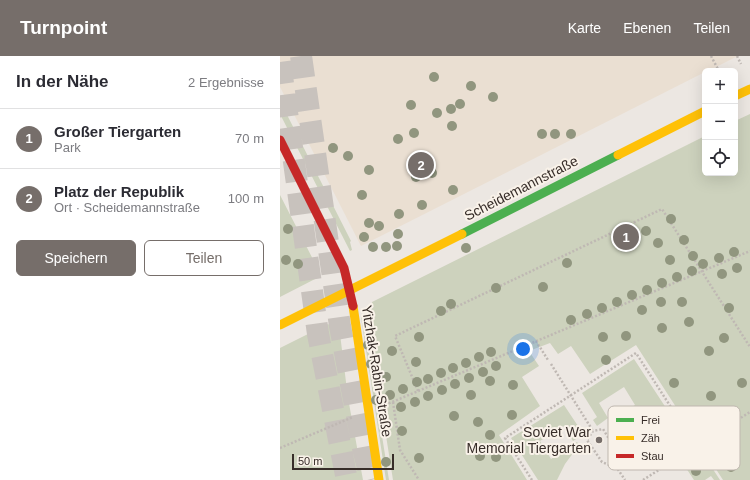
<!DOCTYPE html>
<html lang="de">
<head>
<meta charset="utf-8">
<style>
  body { margin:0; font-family:Arial,sans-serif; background:#f2f2f3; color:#2b2b33 }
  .controls { position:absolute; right:12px; top:12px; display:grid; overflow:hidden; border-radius:6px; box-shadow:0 4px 16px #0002 }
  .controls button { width:36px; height:36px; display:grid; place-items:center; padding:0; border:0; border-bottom:1px solid #e1e1e2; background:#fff; color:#2b2b33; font:20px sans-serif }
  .scale { position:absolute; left:12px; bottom:10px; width:102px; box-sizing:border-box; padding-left:4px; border:2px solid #372d29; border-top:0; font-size:11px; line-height:14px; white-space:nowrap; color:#372d29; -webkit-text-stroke:3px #f9f2e9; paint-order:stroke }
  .you { position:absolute; left:243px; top:293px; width:14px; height:14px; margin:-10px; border:3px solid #fff; border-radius:50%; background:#1a73e8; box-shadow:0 0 0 6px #1a73e833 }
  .badge { display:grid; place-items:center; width:26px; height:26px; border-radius:50%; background:#766e6a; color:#fff; font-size:13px; font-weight:700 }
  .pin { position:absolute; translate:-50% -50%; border:2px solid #fff; box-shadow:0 1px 4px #0006 }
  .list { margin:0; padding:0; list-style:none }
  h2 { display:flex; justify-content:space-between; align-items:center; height:52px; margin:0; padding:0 16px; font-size:17px }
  h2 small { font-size:13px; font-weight:400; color:#7c7c81 }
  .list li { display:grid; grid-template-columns:26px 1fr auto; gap:12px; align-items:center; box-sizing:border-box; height:60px; padding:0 16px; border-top:1px solid #e1e1e2 }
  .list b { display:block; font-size:15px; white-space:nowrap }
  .list p { margin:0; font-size:13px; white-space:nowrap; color:#7c7c81 }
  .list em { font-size:13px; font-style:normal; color:#7c7c81 }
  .actions { display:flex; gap:8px; padding:12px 16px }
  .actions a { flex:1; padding:9px 0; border:1px solid #766e6a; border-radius:6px; text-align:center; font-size:14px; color:#766e6a }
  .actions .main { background:#766e6a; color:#fff }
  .icon { flex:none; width:22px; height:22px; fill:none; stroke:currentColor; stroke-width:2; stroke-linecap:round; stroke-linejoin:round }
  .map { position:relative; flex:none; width:470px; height:424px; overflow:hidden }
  header { display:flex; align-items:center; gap:24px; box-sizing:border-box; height:56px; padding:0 20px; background:#766e6a; color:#fff }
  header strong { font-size:19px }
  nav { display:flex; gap:22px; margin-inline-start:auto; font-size:14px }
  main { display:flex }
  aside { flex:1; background:#fff }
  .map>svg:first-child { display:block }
  .green { fill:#cdd2bd }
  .plaza { fill:#eadfd2 }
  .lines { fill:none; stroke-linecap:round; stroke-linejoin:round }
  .highway-tunnel { stroke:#c8c2bd; stroke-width:22; stroke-dasharray:22 11; stroke-linecap:butt }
  .path { stroke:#bfb8b3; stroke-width:2.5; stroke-dasharray:2 2; stroke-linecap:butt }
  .fast { stroke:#4caf50; stroke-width:9 }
  .slow { stroke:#ffc107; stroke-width:9 }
  .jam { stroke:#c62828; stroke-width:9 }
  .tree { fill:#91967f }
  .poi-dot { fill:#766e6a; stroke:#f9f2e9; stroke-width:1.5 }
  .labels { text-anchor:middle; stroke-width:4; stroke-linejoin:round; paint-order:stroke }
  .street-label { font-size:14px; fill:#372d29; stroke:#f9f2e9 }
  .poi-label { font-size:14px; fill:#372d29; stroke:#f9f2e9; text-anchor:end }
  .key { fill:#f9f2e9; stroke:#bfb7af; stroke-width:1 }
  .key-label { font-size:11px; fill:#372d29 }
</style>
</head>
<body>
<header>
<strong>Turnpoint</strong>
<nav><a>Karte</a><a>Ebenen</a><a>Teilen</a></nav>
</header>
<main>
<aside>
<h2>In der Nähe<small>2 Ergebnisse</small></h2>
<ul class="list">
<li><span class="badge">1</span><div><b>Großer Tiergarten</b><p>Park</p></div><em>70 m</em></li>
<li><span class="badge">2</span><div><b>Platz der Republik</b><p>Ort · Scheidemannstraße</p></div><em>100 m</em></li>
</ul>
<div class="actions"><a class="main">Speichern</a><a>Teilen</a></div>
</aside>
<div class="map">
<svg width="470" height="424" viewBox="0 0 470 424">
  <rect width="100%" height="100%" fill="#ece7e2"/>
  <path class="green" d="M0,45L71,185L70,186L72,194L70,195L0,58Z
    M470,58V424H443L356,289L310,318L291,290L278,298L270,287L249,295L259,310L242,321L260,350L219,379L247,424H113L87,259L90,257L92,246L425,80V117H455V65Z
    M0,139L40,217L36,218L37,222L0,241Z
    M83,260L109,424H106L81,261Z
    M48,268L60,278L68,342L83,424H0V292Z
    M354,303L405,381L393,389L389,386L374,362L355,363L332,368L330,365L355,349L344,331L319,347L328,362L317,370L313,364L317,361L302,337Z
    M284,349L300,373L304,371L307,376L293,385L283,370L260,385L271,403L297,386L299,389L285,408L277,424H258L231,382Z
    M425,401L440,424H434L431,420L425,424H414L406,412Z"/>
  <path class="plaza" d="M0,0H458L428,15H425V16L81,190L0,31Z"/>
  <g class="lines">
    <path class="highway-tunnel" d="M21,0L60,270L83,392L91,424
      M0,6L38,278L67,424"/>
    <path class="path" d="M431,0L439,15
      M457,0L461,8
      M256,285L268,304
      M271,308L313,375
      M138,335L115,280L382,153L470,291
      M113,346L120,394L139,424
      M105,349L470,195
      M0,392L73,361
      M337,412L322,406L307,384L313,375L323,373L337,396V412L345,424
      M252,424L225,382L356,297L416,390
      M363,424L470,356"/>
    <path class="fast" d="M182,178L338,99"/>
    <path class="slow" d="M455,40L470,33
      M338,99L425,55
      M73,250L99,424
      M0,269L182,178"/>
    <path class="jam" d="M0,84L64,212L73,250"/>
  </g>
  <g class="tree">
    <circle cx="154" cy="21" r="5"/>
    <circle cx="191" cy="30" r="5"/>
    <circle cx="213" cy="41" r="5"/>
    <circle cx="180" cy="48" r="5"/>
    <circle cx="131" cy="49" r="5"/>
    <circle cx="171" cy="53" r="5"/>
    <circle cx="157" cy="57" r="5"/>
    <circle cx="172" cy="70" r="5"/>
    <circle cx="134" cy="77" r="5"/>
    <circle cx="262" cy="78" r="5"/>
    <circle cx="275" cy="78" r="5"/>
    <circle cx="291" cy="78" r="5"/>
    <circle cx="118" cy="83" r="5"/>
    <circle cx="53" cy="92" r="5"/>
    <circle cx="68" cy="100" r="5"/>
    <circle cx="89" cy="114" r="5"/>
    <circle cx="152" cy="117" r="5"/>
    <circle cx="136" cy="121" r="5"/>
    <circle cx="173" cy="134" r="5"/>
    <circle cx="82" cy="139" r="5"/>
    <circle cx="142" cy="149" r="5"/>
    <circle cx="119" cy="158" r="5"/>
    <circle cx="391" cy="163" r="5"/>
    <circle cx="89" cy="167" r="5"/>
    <circle cx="99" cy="170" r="5"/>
    <circle cx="8" cy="173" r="5"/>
    <circle cx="366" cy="175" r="5"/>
    <circle cx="118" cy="178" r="5"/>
    <circle cx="84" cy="181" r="5"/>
    <circle cx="404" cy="184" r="5"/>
    <circle cx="378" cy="187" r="5"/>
    <circle cx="117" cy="190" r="5"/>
    <circle cx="93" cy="191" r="5"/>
    <circle cx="106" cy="191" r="5"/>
    <circle cx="186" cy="192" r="5"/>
    <circle cx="454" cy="196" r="5"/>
    <circle cx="413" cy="200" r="5"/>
    <circle cx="439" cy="202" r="5"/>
    <circle cx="6" cy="204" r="5"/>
    <circle cx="390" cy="204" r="5"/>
    <circle cx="287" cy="207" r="5"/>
    <circle cx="18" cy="208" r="5"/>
    <circle cx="423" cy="208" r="5"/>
    <circle cx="457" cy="212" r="5"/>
    <circle cx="412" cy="215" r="5"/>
    <circle cx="442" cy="218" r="5"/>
    <circle cx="397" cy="221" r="5"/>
    <circle cx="382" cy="227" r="5"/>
    <circle cx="263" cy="231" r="5"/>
    <circle cx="216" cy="232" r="5"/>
    <circle cx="367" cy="234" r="5"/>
    <circle cx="352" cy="239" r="5"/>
    <circle cx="337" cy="246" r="5"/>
    <circle cx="381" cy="246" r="5"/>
    <circle cx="402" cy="246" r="5"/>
    <circle cx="171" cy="248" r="5"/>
    <circle cx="322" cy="252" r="5"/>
    <circle cx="449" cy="252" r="5"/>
    <circle cx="362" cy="254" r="5"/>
    <circle cx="161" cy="255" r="5"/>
    <circle cx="307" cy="258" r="5"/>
    <circle cx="291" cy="264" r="5"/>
    <circle cx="409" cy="266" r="5"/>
    <circle cx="382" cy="272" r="5"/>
    <circle cx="346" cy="280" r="5"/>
    <circle cx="139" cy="281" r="5"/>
    <circle cx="323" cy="281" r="5"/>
    <circle cx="444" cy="282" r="5"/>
    <circle cx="88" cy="289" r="5"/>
    <circle cx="112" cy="295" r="5"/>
    <circle cx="429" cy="295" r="5"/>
    <circle cx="211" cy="296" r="5"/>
    <circle cx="199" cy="301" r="5"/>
    <circle cx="326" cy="304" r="5"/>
    <circle cx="136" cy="306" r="5"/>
    <circle cx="186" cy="307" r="5"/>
    <circle cx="91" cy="308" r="5"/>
    <circle cx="216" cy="310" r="5"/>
    <circle cx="173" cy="312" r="5"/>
    <circle cx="203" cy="316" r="5"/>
    <circle cx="161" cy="317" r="5"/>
    <circle cx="106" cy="321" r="5"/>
    <circle cx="189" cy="322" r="5"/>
    <circle cx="148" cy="323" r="5"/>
    <circle cx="210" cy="325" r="5"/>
    <circle cx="137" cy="326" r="5"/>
    <circle cx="394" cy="327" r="5"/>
    <circle cx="462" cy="327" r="5"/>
    <circle cx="175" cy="328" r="5"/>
    <circle cx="233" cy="329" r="5"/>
    <circle cx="123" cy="333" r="5"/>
    <circle cx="162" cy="334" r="5"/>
    <circle cx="110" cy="339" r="5"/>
    <circle cx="191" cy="339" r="5"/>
    <circle cx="148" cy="340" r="5"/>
    <circle cx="431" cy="340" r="5"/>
    <circle cx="96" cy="344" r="5"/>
    <circle cx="135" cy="346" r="5"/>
    <circle cx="121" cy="351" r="5"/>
    <circle cx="232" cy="359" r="5"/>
    <circle cx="174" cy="360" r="5"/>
    <circle cx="198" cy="366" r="5"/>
    <circle cx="122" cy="375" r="5"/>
    <circle cx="210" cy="379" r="5"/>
    <circle cx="200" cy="400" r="5"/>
    <circle cx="216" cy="401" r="5"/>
    <circle cx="139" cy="402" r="5"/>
    <circle cx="106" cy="406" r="5"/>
    <circle cx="451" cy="411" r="5"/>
    <circle cx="416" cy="415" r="5"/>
  </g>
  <circle class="poi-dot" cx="319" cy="384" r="4"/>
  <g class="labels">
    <g class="street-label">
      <text transform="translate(241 132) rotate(-27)" y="5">Scheidemannstraße</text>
      <text transform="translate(97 315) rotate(81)" y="5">Yitzhak-Rabin-Straße</text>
    </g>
    <g class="poi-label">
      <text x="311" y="381">Soviet War<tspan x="311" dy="16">Memorial Tiergarten</tspan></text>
    </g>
  </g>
  <rect x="328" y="350" width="132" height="64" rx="6" class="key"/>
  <rect x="336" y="362" width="18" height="4" fill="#4caf50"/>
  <rect x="336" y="380" width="18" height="4" fill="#ffc107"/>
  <rect x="336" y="398" width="18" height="4" fill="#c62828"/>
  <g class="key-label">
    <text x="361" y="368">Frei</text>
    <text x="361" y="386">Zäh</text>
    <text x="361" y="404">Stau</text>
  </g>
</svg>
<div class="controls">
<button>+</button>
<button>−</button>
<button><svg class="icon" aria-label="locate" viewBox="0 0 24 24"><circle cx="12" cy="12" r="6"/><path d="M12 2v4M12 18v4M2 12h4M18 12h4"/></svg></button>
</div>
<div class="scale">50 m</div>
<div class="you"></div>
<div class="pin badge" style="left:346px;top:181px">1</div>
<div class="pin badge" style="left:141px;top:109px">2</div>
</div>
</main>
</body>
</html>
